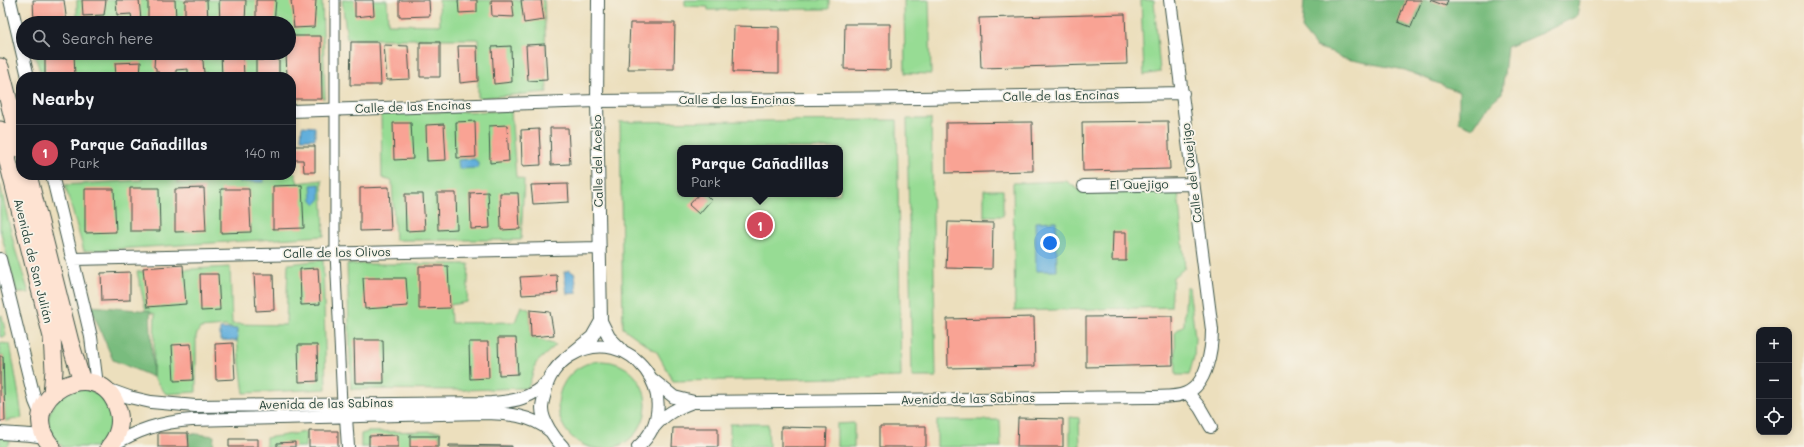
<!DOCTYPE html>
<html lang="en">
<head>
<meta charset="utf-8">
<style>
  body { margin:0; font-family:Mali,sans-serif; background:#242831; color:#f1f3f6 }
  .controls { position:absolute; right:12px; bottom:12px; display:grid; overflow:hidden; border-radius:8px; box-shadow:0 2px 6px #0003 }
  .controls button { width:36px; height:36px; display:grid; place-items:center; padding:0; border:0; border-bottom:1px solid #363941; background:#171b24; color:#f1f3f6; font:20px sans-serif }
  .you { position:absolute; left:1050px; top:243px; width:14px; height:14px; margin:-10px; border:3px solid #fff; border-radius:50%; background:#1a73e8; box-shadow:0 0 0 6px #1a73e833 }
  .badge { display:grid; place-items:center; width:26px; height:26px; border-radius:50%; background:#d1495b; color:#fff; font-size:13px; font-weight:700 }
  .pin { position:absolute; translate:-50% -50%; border:2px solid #fff; box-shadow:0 1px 4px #0006 }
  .popup { position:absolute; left:677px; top:145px; width:166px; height:52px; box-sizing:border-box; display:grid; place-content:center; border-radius:8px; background:#171b24; filter:drop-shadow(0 1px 3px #0005); font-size:13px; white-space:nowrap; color:#9ea1a6 }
  .popup b { font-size:15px; color:#f1f3f6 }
  .popup::after { content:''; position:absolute; left:50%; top:100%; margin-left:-8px; border:8px solid transparent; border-top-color:#171b24 }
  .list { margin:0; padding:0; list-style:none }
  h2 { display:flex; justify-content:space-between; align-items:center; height:52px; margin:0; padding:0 16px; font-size:17px }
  h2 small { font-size:13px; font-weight:400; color:#9ea1a6 }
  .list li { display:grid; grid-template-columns:26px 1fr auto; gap:12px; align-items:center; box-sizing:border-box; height:56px; padding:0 16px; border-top:1px solid #363941 }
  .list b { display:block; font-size:15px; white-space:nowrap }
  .list p { margin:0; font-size:13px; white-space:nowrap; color:#9ea1a6 }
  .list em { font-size:13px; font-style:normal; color:#9ea1a6 }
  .icon { flex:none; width:22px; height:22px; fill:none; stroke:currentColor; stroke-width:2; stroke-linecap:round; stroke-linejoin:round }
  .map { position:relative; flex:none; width:1804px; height:447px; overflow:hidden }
  .search { position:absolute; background:#171b24; box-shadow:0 2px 6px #0003; left:16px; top:16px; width:280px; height:44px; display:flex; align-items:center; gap:10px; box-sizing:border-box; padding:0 14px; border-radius:22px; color:#9ea1a6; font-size:15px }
  .panel { position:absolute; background:#171b24; box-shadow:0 2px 6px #0003; left:16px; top:72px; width:280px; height:108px; border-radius:16px }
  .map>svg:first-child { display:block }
  .green { fill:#97dc94; stroke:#5b8c64; fill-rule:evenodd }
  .forest { fill:#79bc7e; stroke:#4c7c59 }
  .water { fill:#62afdc; stroke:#407688 }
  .building { fill:#f9a394 }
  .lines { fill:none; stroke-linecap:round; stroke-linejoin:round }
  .pedestrian-casing { stroke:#3e5549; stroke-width:11 }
  .minor-casing { stroke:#3e5549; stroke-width:14 }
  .secondary-casing { stroke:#3e5549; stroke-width:19 }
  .pedestrian { stroke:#fff; stroke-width:9 }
  .minor { stroke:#fff; stroke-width:12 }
  .secondary { stroke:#fee3d2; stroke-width:17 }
  .labels { text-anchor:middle; stroke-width:3.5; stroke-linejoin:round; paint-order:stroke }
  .street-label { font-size:12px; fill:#1f3d34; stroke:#f7f3e8 }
</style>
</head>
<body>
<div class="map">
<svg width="1804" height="447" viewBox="0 0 1804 447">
  <rect width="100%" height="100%" fill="#f7f3e8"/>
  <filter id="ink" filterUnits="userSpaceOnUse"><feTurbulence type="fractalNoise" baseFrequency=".025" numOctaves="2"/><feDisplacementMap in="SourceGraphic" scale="8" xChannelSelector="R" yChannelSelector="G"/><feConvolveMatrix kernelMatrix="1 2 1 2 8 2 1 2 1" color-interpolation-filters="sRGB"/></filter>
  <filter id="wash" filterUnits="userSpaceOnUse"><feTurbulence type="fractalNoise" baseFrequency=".012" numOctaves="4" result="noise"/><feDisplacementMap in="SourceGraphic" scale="16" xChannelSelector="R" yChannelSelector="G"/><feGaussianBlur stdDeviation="0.9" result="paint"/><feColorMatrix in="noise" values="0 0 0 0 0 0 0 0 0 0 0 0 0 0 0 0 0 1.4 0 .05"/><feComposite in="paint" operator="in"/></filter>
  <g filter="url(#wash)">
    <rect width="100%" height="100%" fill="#ecdfbd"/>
    <path class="green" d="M77,0H322L325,98L291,99V77H42L34,53H289V23H77Z
      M342,0H387L388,24L440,25L439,0H544L547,92L478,98V39H347Z
      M685,0H829V9L708,10V7L685,6Z
      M904,0H929L931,74L905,73Z
      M1141,0H1154L1160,72L1144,75Z
      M511,111L516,177L524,180L521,240H395L392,181L382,178L381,113Z
      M907,119H931L936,377H912Z
      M897,120L901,377L673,381L657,352L623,328L620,122ZM680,148H840V194H680Z
      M291,172H294L298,183L322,180L324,236L84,251L65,185L142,180V175H177L178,183L212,182L209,175H291Z
      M1066,181L1082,192H1178L1185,268L1173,277L1171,307L1015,311L1013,183Z
      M0,185L15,249L29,293H17L0,229Z
      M984,190H1003V216H984Z
      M323,260L326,389L244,393L237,341L238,330L225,326L200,328L196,336V392L166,394L153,377L155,314L146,311L137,272L230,267L232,324L286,325L288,264Z
      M347,264H469L467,302L450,305L451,323L515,322L521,306L530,310L531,337L556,345L536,363L528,388L462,390L351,389Z
      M1186,287H1189L1195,337L1194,357L1189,375H1176L1175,332L1184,325Z
      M2,315L6,336L0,337V316Z
      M0,343L10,344L19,396L22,418L5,421L3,356H0Z
      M558 405a44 44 0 1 1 88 0a44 44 0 1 1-88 0Z
      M83,387L105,397L114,420L105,442L99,447H63C54,441 46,427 49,415C51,409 56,401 60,395Z
      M1070,417L1079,418L1080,447H1070Z
      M937,420H1000L1001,447H937Z
      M854,423V447H837V424Z
      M730,424H768L769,447H730Z
      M440,431V447H361V434L368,432Z
      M306,432L305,447H266V438Z
      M0,437L11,439L6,447H0Z"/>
    <path class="forest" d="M1304,0H1580L1577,16L1533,37L1507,47L1502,93L1489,104L1473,128L1459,122V92L1405,70L1341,58L1332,52L1316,47L1302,30Z
      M90,306L150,311L153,377L113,360Z
      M188,433L214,436L213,447H189Z"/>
    <path class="water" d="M302,126L315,127V139H301Z
      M474,159L478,162V168L459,169L458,160Z
      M239,175H264V182H239Z
      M320,184V200L316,204L312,200L311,185Z
      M1056,221L1057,271H1036L1035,222Z
      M569,270L575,274L577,293L567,294L564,272Z
      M220,329H238L237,341L220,340Z"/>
    <g id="blocks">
      <path class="building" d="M33,0H64L67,23H34Z
        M82,0H106L104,15L83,16Z
        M116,0H139L141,19H132L131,14L117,15Z
        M148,0H175L176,19H148Z
        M185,0H207L208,22L185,21Z
        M219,0H246L245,23H220Z
        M256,0H276L274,23H256Z
        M291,0H316L314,27L294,28Z
        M355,0H373L374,15L355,17Z
        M399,0H429L430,16L399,17Z
        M458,0H477V12L459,13Z
        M491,0H512L514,17L492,16Z
        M521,0H541L544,20L524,23Z
        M1406,0H1422L1411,27L1398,22Z
        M1430,0H1448L1446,6Z
        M1125,14L1127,64L981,68L979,18Z
        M630,23H675L674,69H628Z
        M845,24H890V70L844,69Z
        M734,26L779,27V73L733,72Z
        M289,36H321L322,99H291V77H287L286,53H289Z
        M351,42H379L381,85H350Z
        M420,42H440V77H420Z
        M545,44L547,80L528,81L526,45Z
        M384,45L408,46L410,79L387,80Z
        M458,46H477L478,81L460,83Z
        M511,46L512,82L494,84L492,47Z
        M45,53H74L75,77H45Z
        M155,53L196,54L203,61L204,73H208V77H188V69L176,70V77H159V72H156V68L154,67Z
        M221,53H243L244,77H222Z
        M266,53L279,54V77H256V60H267Z
        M141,62L140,77H116L115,63Z
        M475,121L476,157L457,158L456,122Z
        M1168,121L1170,169L1083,171L1082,122Z
        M1032,122L1033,171L946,173V123Z
        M393,123H411L413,159L394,160Z
        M444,124L446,160L427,161L426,125Z
        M507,125L509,161L490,163L489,126Z
        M550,128H568L570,164L551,165Z
        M539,129L541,165L522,166L521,130Z
        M291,146H315V172H304L303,160H291Z
        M68,175H77L68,178Z
        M568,184L569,202L533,204L531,185Z
        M302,185L304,228L273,229V186Z
        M389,187L391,230L360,231V188Z
        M130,188H159L160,231H130Z
        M204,188L206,231L175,232V189Z
        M85,189H114L116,232L85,233Z
        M221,189H249L251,232L221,233Z
        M488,192L490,228L471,229L470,193Z
        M437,193H456L457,229L438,230Z
        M500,193H518L520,229L501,230Z
        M405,194H423L425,230L406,231Z
        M699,194H705L711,200L699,214L689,205Z
        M948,222L993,223L992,269L946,268Z
        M1113,232H1126V261H1112Z
        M183,265L186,304L147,307L143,268Z
        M419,266H448L450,308L419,309Z
        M318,268L320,304L301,305L300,269Z
        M130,272V300L102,301L101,273Z
        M200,274H218L220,310L201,311Z
        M254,274H273L274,310L256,311Z
        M557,275L558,293L522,295L520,277Z
        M363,278H406L408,306L365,309Z
        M530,310L550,312L554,335L531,337Z
        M1172,316L1173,365L1086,367V317Z
        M1034,317L1035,366L948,368L947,319Z
        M498,338H516L518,374L499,375Z
        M354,340H383L384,383H355Z
        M469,342H488L489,378L470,379Z
        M233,343L235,379L216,380L215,344Z
        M191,344L193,380L174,381L172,345Z
        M298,345H317L318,381L299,382Z
        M0,356H3L5,421H0Z
        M1018,418L1063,419V447H1017Z
        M880,426H926V447H880Z
        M781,427L827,428L826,447H781Z
        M673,428H718V447H672Z
        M309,431H338V447H309Z
        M158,433H188L189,447H158Z
        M398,435V447H369V436Z
        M410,436H439V447H410Z
        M229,439H258V447H229Z
        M295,442V447H277V443Z
        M449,445L512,446V447H449Z"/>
    </g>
  </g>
  <g filter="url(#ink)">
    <use href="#blocks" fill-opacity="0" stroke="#3e5549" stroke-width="1"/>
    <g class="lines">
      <g class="pedestrian-casing">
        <path id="pedestrian" d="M335,0V253L342,404"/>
      </g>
      <g class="minor-casing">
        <path id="minor" d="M10,0L28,77
          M291,111L597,101L920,98L1183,93
          M52,175L83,303L91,337L97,385
          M1084,186L1193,184
          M0,259L35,401L42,418
          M73,259L600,248
          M601,321L609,337L622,350
          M565,359L592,337L601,321L597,101L598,0
          M653,380L674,397L694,402L1149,397C1161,396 1176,398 1186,393C1207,385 1212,349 1212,330L1170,0
          M104,388L129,397L151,402L195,406L491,403C513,402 533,398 548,381
          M1188,393L1200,408L1211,427
          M346,417L348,447
          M654,427C665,414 677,408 693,402
          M0,433L31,435L45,437
          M111,446C137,430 161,422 192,420L482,413C505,413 532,415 550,431
          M563,447C554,438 542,421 542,408C542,403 544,397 545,393C547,378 557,364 570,356C629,319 690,400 638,447"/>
      </g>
      <g class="secondary-casing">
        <path id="secondary" d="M0,67L21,149
          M0,130L52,337L54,370L52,394
          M28,175L70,342L82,381
          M52,447C9,398 100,349 118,410C122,423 118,437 109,447"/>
      </g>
      <use href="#pedestrian" class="pedestrian"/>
      <use href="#minor" class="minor"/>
      <use href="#secondary" class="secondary"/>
    </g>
  </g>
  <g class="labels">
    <g class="street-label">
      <text transform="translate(1061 96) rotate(-1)" y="4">Calle de las Encinas</text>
      <text x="737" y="104">Calle de las Encinas</text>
      <text transform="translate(413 107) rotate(-2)" y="4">Calle de las Encinas</text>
      <text transform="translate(598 161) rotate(-91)" y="4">Calle del Acebo</text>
      <text transform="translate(1192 173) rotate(-97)" y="4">Calle del Quejigo</text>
      <text transform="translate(1139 185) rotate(-1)" y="4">El Quejigo</text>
      <text transform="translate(337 253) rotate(-1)" y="4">Calle de los Olivos</text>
      <text transform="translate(33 261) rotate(76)" y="4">Avenida de San Julián</text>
      <text transform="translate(968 399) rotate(-1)" y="4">Avenida de las Sabinas</text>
      <text transform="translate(326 404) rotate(-1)" y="4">Avenida de las Sabinas</text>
    </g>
  </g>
</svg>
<div class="controls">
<button>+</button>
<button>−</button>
<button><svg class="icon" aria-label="locate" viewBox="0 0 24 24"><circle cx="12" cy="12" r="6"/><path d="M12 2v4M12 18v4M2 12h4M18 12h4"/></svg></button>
</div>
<div class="you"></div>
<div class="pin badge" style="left:760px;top:225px">1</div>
<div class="popup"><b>Parque Cañadillas</b>Park</div>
<div class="search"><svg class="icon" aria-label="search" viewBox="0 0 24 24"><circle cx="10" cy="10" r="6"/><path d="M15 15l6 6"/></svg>Search here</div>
<section class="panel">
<h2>Nearby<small></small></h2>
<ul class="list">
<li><span class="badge">1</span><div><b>Parque Cañadillas</b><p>Park</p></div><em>140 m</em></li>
</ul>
</section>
</div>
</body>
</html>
